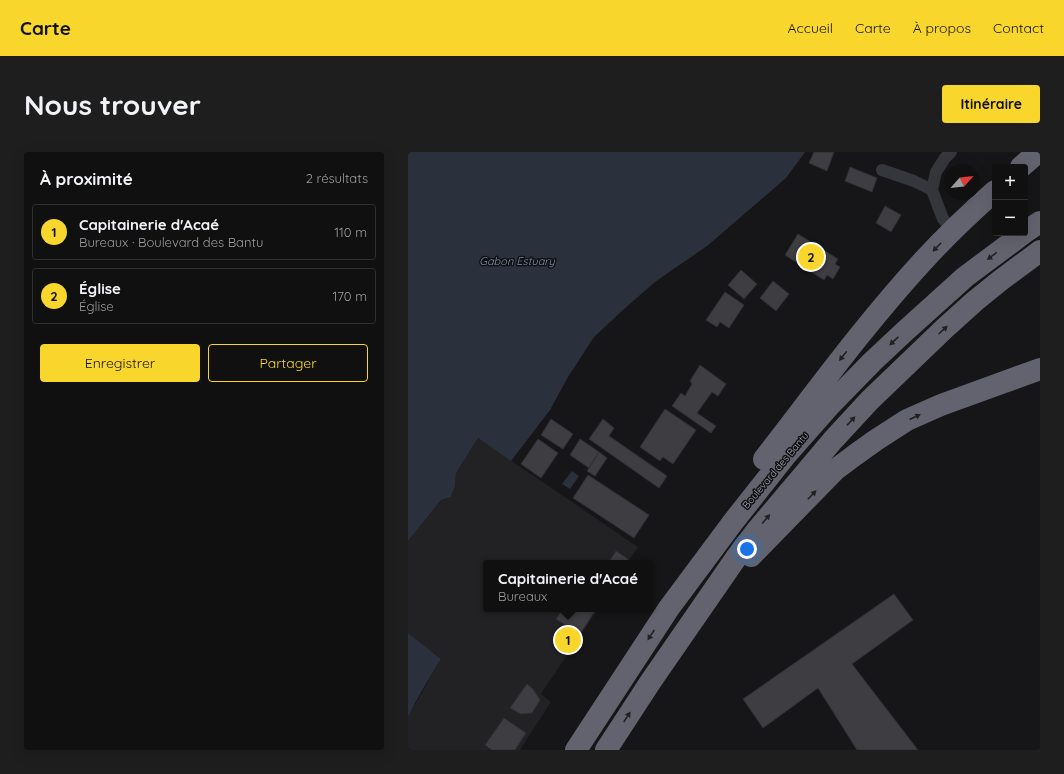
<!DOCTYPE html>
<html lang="fr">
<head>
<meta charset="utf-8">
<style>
  body { margin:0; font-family:Quicksand,sans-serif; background:#1e1e1f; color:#f1f3f6 }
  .controls { position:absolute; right:12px; top:12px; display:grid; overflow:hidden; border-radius:4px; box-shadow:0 4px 16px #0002 }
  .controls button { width:36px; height:36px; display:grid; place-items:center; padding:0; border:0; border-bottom:1px solid #303031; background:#101011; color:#f1f3f6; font:20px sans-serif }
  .compass { position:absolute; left:536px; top:12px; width:36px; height:36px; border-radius:50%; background:#101011; box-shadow:0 4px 16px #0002; rotate:63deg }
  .you { position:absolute; left:339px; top:397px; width:14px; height:14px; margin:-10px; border:3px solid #fff; border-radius:50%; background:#1a73e8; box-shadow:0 0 0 6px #1a73e833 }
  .badge { display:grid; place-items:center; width:26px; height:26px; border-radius:50%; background:#f9d62b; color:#111; font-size:13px; font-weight:700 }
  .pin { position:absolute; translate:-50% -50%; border:2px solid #fff; box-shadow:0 1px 4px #0006 }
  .popup { position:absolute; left:75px; top:408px; width:170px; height:52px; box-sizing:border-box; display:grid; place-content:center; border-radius:4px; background:#101011; filter:drop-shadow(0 1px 3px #0005); font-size:13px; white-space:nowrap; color:#9c9d9f }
  .popup b { font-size:15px; color:#f1f3f6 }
  .popup::after { content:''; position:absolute; left:50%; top:100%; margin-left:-8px; border:8px solid transparent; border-top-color:#101011 }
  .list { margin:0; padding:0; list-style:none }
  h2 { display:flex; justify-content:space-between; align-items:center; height:52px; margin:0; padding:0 16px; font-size:17px }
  h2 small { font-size:13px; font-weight:400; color:#9c9d9f }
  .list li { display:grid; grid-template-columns:26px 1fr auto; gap:12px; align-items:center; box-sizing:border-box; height:56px; margin:0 8px 8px; padding:0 8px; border:1px solid #303031; border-radius:4px }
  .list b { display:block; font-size:15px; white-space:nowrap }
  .list p { margin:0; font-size:13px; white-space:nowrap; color:#9c9d9f }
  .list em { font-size:13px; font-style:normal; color:#9c9d9f }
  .actions { display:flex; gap:8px; padding:12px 16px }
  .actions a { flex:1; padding:9px 0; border:1px solid #f9d62b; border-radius:4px; text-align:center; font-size:14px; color:#f9d62b }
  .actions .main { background:#f9d62b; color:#111 }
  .map { position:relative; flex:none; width:632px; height:598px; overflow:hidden; border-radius:4px }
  header { display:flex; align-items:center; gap:24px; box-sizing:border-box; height:56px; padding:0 20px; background:#f9d62b; color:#111 }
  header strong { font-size:19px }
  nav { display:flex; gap:22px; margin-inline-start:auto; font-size:14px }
  .intro { display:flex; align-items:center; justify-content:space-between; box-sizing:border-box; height:96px; padding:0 24px }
  h1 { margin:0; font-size:28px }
  .button { padding:10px 18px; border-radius:4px; background:#f9d62b; color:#111; font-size:14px; font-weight:700 }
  main { display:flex; gap:24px; padding:0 24px }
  aside { flex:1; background:#101011; border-radius:4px; box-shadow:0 4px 16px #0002 }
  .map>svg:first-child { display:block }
  .built { fill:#222124 }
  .water { fill:#2b313c }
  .building { fill:#3d3d42; stroke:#302f33 }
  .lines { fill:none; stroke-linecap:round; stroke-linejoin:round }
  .street { stroke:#36363d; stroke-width:12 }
  .highway { stroke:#62636e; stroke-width:22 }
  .oneway { fill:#212124 }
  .labels { text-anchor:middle; stroke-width:3; stroke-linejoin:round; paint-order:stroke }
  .street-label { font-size:10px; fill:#a7a9b8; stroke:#111012 }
  .water-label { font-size:11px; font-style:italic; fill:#7c91b4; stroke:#111012 }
</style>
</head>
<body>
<header>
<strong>Carte</strong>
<nav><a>Accueil</a><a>Carte</a><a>À propos</a><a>Contact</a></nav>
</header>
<div class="intro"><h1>Nous trouver</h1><a class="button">Itinéraire</a></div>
<main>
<aside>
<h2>À proximité<small>2 résultats</small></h2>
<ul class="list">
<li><span class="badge">1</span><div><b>Capitainerie d'Acaé</b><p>Bureaux · Boulevard des Bantu</p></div><em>110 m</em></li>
<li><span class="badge">2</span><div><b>Église</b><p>Église</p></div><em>170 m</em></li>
</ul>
<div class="actions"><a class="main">Enregistrer</a><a>Partager</a></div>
</aside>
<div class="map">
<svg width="632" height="598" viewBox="0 0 632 598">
  <rect width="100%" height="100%" fill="#161517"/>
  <path class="built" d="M70,286L230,395L219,411H78V457H190L133,542L143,550L112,598H0V565L33,507L0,481V389L33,348L43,345L47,334L48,321Z"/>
  <path class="water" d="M0,0H397L378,26L299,94L247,130L215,158L186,185L160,225L142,258L103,309L70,286L48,321L47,334L43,345L33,348L0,389Z
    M164,319L171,324L162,337L154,332Z
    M0,481L33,507L13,540L0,565Z"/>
  <path class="building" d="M406,0H426L419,19L401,11Z
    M442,15L469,26L464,40L437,29Z
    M477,54L493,63L483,80L468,71Z
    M390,82L430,107L427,112L432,115L425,127L419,123L416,128L377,103Z
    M333,118L349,132L336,147L320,133Z
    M365,129L381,142L368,159L352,146Z
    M317,140L336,153L321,176L312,170L309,175L298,168Z
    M292,213L318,232L310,244L304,240L289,261L308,274L303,281L264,254L273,241L277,244L284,232L282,229Z
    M257,257L288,278L265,312L255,305L252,309L232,295Z
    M143,267L165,282L155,297L133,283Z
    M195,267L206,276L201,284L259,324L251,336L181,287Z
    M130,287L150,301L133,326L113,312Z
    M172,287L191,300L181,316L162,303Z
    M191,300L199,306L187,324L179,319Z
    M180,323L241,363L226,386L165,346Z
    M208,399L220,407L218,411H200Z
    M486,442L505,468L444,512L510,598H449L410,536L355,576L335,547Z
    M155,457H188L172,482L148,467Z
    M160,475L172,482L160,501L148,493Z
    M119,532L125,537L132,548L124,561L113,562L102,556Z
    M96,566L118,581L107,598H84L77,593Z"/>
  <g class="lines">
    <path class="street" d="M543,0L537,6L528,20L524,38L535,67L545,78
      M474,18L506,29L524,38"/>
    <path class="highway" d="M613,15L630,0
      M617,80L632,70
      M356,307C408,240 458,171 515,109C538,84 562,61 587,39
      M343,404L427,318L447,303L468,288L499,268L533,253L632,217
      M168,598L261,456L325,370L378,303L423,252L464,210L496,180L557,125L616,81
      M198,598L243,529L328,406L350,377L425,288L462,248L537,176L567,149L593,128L632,99"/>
  </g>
  <defs><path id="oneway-solid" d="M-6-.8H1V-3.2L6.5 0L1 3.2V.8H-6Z"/></defs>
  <g class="oneway">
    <use href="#oneway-solid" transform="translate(529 95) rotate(134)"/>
    <use href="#oneway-solid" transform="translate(584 104) rotate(143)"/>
    <use href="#oneway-solid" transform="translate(535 178) rotate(-42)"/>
    <use href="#oneway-solid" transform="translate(486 189) rotate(137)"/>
    <use href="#oneway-solid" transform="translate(435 204) rotate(128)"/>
    <use href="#oneway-solid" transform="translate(507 265) rotate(-25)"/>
    <use href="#oneway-solid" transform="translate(443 269) rotate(-47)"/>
    <use href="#oneway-solid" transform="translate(404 343) rotate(-46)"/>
    <use href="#oneway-solid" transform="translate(358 367) rotate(-50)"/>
    <use href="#oneway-solid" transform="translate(243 483) rotate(123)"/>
    <use href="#oneway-solid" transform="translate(219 565) rotate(-57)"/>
  </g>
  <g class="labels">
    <g class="street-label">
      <text transform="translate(367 318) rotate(-50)" y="4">Boulevard des Bantu</text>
    </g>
    <g class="water-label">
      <text x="109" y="113">Gabon Estuary</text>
    </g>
  </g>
</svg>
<div class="controls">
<button>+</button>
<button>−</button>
</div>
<svg class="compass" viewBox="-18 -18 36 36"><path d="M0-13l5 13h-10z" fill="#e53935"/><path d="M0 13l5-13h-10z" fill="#9c9d9f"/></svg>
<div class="you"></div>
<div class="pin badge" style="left:160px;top:488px">1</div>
<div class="popup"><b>Capitainerie d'Acaé</b>Bureaux</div>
<div class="pin badge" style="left:403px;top:105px">2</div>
</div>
</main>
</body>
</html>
